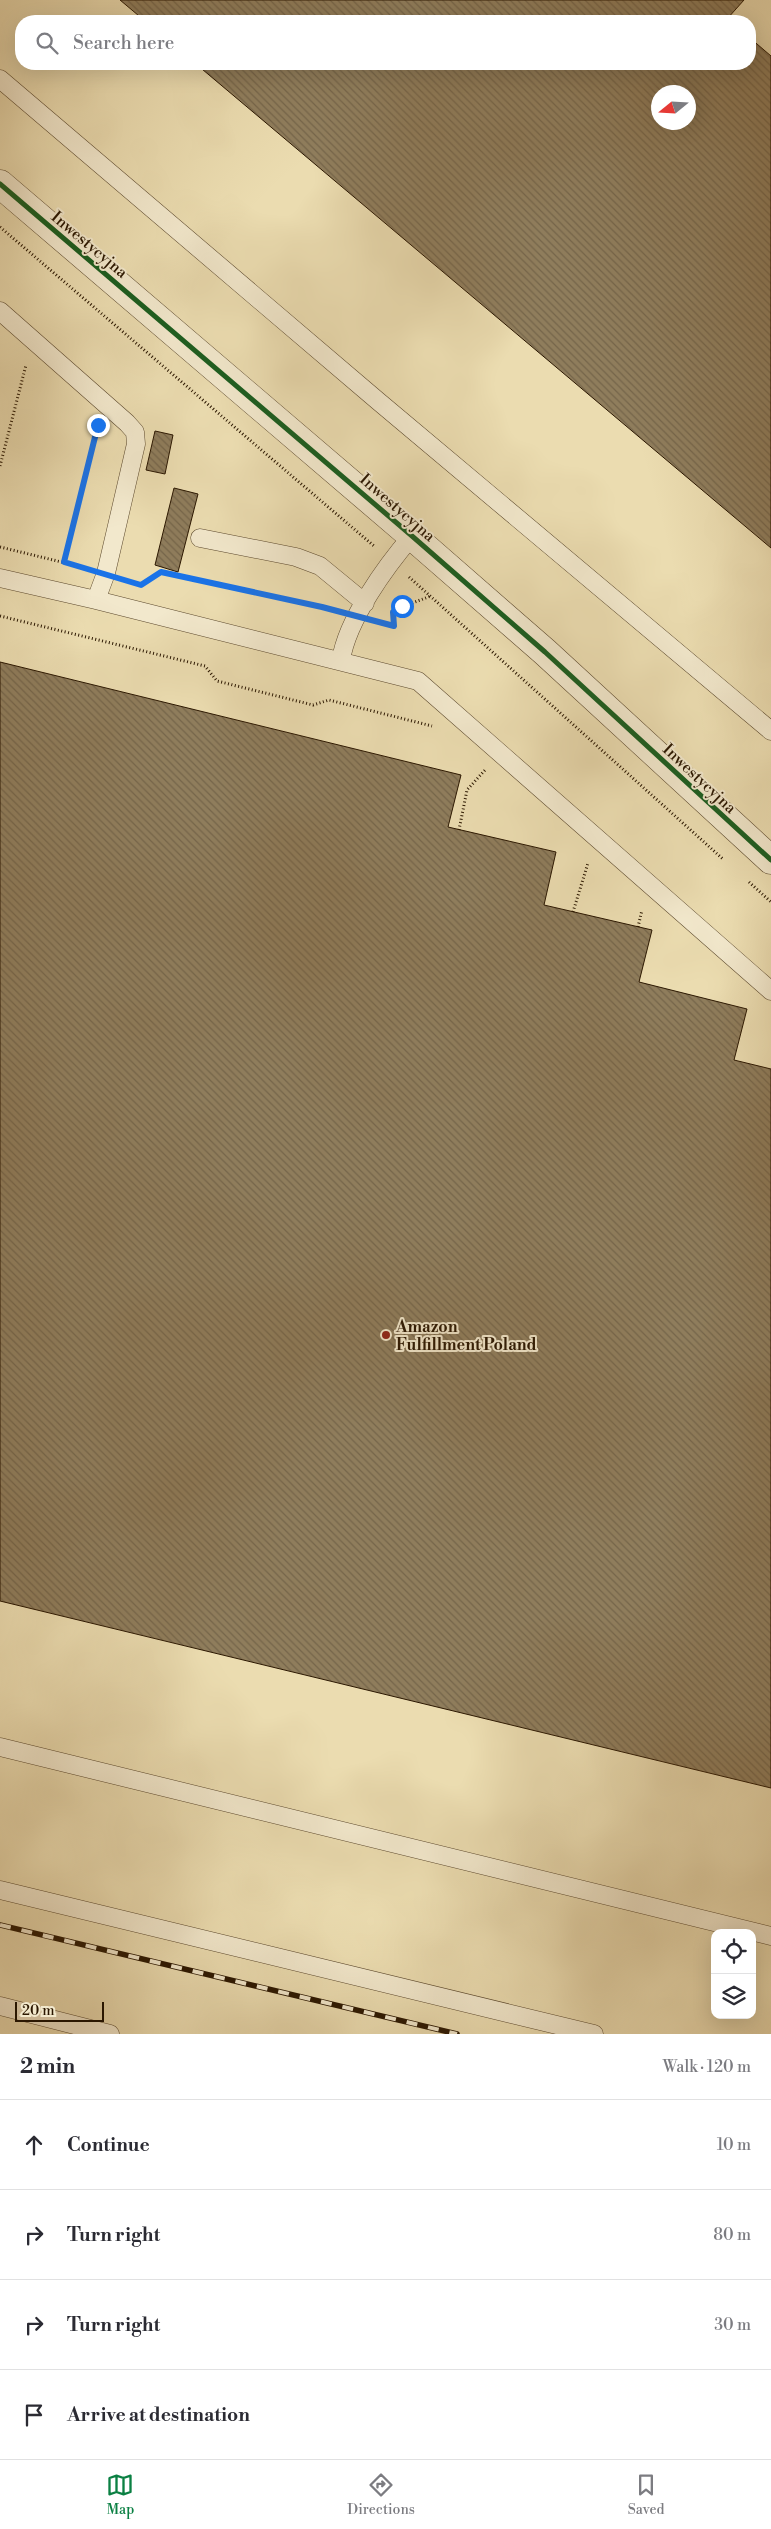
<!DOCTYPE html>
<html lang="en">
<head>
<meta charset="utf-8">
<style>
  body { margin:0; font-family:"Libre Bodoni",serif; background:#f2f2f3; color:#2b2b33 }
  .controls { position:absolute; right:15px; bottom:15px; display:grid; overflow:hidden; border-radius:10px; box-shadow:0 5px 20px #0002 }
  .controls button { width:45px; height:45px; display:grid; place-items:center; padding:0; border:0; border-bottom:1px solid #e1e1e2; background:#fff; color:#2b2b33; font:25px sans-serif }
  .compass { position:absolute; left:651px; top:85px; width:45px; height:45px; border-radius:50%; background:#fff; box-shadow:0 5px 20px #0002; rotate:252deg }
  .scale { position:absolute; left:15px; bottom:12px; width:89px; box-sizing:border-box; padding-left:5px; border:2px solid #2b1701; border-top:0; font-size:14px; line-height:18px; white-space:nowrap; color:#2b1701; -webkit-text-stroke:4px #f2e8cc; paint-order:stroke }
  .stop { position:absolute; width:15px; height:15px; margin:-11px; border:4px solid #1a73e8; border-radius:50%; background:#fff }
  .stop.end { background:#1a73e8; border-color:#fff; box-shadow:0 1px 5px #0008 }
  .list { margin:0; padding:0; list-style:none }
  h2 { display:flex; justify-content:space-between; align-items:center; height:65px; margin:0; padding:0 20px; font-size:21px }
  h2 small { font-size:16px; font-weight:400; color:#7c7c81 }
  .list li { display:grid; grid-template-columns:32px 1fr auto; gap:15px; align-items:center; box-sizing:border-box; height:90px; padding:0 20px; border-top:1px solid #e1e1e2 }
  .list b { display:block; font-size:19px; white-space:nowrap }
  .list em { font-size:16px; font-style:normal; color:#7c7c81 }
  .icon { flex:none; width:28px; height:28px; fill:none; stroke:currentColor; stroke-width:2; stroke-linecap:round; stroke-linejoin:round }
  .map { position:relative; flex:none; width:771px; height:2034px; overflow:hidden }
  .search { position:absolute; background:#fff; box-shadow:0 5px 20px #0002; left:15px; right:15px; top:15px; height:55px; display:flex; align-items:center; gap:12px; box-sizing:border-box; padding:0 18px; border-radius:20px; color:#7c7c81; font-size:19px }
  .sheet { height:425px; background:#fff }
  nav { display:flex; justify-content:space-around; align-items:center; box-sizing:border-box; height:70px; border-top:1px solid #e1e1e2; background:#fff; font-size:14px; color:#7c7c81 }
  nav a { display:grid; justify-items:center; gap:2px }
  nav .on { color:#0b8043 }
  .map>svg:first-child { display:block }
  .building { fill:url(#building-back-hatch); stroke:#2b1701; fill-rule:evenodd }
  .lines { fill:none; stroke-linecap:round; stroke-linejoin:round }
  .lane-casing { stroke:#5b482d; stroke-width:19 }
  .street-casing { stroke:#5b482d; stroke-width:29 }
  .path { stroke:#2b1701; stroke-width:3; stroke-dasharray:1 2.5; stroke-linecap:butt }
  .lane { stroke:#f2e8cc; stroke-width:18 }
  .street { stroke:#f2e8cc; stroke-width:28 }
  .rail-casing { stroke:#2b1701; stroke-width:5.5 }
  .rail { stroke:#f2e8cc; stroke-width:4; stroke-dasharray:11; stroke-linecap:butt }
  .cycleway-casing { stroke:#f2e8cc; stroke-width:8 }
  .cycleway { stroke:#1b5e20; stroke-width:5 }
  .route { stroke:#1a73e8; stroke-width:6 }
  .poi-dot { fill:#8f2418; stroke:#f2e8cc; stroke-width:2 }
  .labels { text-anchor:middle; stroke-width:4; stroke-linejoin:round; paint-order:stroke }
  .street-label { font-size:16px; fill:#2b1701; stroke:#f2e8cc }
  .poi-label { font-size:16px; font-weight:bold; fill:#2b1701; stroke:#f2e8cc; text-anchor:start }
</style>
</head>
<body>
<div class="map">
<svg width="771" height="2034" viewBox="0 0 771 2034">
  <defs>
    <pattern id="building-back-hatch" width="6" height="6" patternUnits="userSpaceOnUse" patternTransform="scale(1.25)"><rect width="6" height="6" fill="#8f7d5c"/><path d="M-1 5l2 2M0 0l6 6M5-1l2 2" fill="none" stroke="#75654a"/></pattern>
  </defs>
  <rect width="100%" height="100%" fill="#ebdcb0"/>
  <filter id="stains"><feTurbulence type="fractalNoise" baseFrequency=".004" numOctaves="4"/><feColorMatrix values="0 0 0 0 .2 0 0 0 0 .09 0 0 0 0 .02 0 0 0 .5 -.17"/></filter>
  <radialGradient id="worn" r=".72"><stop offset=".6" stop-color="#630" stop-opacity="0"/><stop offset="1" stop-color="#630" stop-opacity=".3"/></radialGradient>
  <path class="building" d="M120,0H744L727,19L730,21H145Z
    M750,38L771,56V548L196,64H750ZM658,92H688V122H658Z
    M155,431L173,435L165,474L146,470Z
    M174,488L198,494L178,572L155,565Z
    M0,662L461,775L448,827L556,852L544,905L652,930L639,982L747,1009L734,1060L771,1069V1788L0,1601Z"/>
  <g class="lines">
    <g class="lane-casing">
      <path id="lane" d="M0,79L378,401L771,731
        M0,311L127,423L135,432L136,444L106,573L96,600L0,578
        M200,538L296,557L320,566L365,603
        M96,600L418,681L771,991
        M341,660C347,620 386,566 412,536
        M0,1747L771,1936
        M0,1890L594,2034
        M0,2006L110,2034"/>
    </g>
    <g class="street-casing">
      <path id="street" d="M0,184L412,536L545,652L771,860"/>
    </g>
    <path class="path" d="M0,227L374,546
      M0,466L26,365
      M0,547L82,567
      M64,562L97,429
      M409,577L724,860
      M140,585L161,572L334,610
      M0,616L205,666L217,681L313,705L329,700L432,726
      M381,622L394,626L393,612L396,609L431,596
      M459,830L467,790L485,770
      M749,882L771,902
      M573,912L588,863
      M638,927L642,910"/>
    <use href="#lane" class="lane"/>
    <use href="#street" class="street"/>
    <g class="rail-casing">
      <path id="rail" d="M0,1925L457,2034"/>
    </g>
    <use href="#rail" class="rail"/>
    <g class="cycleway-casing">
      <path id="cycleway" d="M0,184L412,536L545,652L771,860"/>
    </g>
    <use href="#cycleway" class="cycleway"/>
  </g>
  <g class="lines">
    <path class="route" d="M98,425L64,562L141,585L161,572L322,607L394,626L393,612L402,606"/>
  </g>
  <circle class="poi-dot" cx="386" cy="1335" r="5"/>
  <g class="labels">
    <g class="street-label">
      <text transform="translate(90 244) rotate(40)" y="6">Inwestycyjna</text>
      <text transform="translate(398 507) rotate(41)" y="6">Inwestycyjna</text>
      <text transform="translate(700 778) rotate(43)" y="6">Inwestycyjna</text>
    </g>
    <g class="poi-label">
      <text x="396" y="1332">Amazon<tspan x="396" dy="18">Fulfillment Poland</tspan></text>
    </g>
  </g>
  <rect width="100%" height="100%" filter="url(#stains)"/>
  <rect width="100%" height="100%" fill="url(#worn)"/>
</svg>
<div class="controls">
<button><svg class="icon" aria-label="locate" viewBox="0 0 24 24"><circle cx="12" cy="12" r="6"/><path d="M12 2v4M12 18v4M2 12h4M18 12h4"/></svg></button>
<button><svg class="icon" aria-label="layers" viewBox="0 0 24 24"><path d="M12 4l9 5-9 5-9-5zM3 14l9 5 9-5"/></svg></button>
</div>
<svg class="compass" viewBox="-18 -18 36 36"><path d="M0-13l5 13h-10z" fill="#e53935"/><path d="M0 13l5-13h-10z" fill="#7c7c81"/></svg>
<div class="scale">20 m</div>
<div class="stop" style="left:402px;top:606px"></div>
<div class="stop end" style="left:98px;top:425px"></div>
<div class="search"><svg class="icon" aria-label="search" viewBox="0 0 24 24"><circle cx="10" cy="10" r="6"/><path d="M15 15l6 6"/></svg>Search here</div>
</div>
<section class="sheet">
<h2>2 min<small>Walk · 120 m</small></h2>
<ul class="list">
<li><svg class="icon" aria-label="ahead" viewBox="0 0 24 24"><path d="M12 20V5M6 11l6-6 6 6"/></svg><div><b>Continue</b></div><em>10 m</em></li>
<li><svg class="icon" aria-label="right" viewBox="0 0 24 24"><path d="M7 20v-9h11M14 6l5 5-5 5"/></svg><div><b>Turn right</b></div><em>80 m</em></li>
<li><svg class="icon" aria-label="right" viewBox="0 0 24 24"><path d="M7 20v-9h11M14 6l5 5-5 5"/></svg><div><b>Turn right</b></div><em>30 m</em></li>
<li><svg class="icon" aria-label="arrive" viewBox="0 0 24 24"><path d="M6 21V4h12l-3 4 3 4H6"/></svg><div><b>Arrive at destination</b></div></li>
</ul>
</section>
<nav>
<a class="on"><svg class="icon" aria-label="map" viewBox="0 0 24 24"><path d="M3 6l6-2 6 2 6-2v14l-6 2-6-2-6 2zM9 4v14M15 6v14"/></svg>Map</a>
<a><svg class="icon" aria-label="directions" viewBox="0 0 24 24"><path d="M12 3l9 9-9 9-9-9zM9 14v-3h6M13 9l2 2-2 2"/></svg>Directions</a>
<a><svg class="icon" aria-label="saved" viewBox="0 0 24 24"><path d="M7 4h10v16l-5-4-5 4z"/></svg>Saved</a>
</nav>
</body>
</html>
